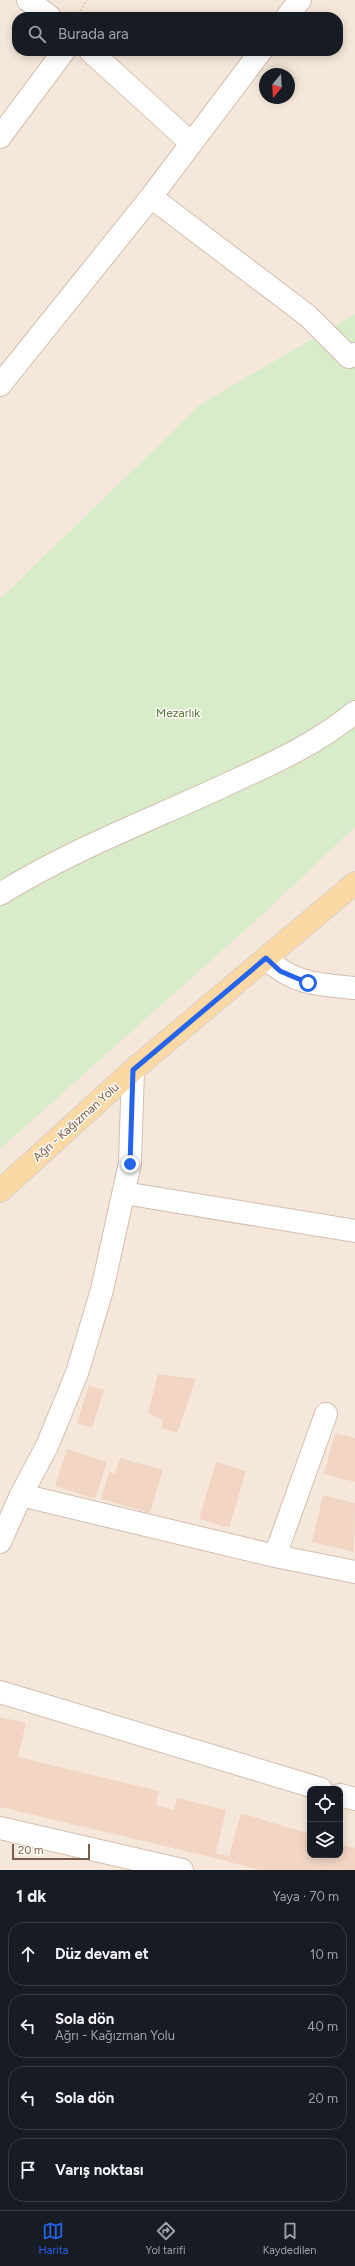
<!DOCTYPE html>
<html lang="tr">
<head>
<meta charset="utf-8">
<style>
  body { margin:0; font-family:Figtree,sans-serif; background:#20242c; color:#f1f3f6 }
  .controls { position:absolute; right:12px; bottom:12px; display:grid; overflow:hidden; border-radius:8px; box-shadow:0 2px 10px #0003 }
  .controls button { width:36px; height:36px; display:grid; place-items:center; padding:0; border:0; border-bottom:1px solid #363941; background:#171b24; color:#f1f3f6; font:20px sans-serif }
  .compass { position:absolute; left:259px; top:68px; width:36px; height:36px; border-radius:50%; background:#171b24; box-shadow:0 2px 10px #0003; rotate:198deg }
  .scale { position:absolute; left:12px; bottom:10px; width:78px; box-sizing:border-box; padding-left:4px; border:2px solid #7a5c4d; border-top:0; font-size:11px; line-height:14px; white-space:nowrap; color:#7a5c4d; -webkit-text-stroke:3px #fffaf3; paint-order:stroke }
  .stop { position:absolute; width:12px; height:12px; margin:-9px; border:3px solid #2563eb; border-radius:50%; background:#fff }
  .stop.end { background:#2563eb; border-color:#fff; box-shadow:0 1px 4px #0008 }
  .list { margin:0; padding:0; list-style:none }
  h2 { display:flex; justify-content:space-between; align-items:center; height:52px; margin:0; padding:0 16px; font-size:17px }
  h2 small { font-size:13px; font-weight:400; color:#9ea1a6 }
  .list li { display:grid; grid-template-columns:26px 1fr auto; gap:12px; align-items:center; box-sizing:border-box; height:64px; margin:0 8px 8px; padding:0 8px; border:1px solid #363941; border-radius:16px }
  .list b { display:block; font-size:15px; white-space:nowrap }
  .list p { margin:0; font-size:13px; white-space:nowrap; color:#9ea1a6 }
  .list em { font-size:13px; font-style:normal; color:#9ea1a6 }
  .icon { flex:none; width:22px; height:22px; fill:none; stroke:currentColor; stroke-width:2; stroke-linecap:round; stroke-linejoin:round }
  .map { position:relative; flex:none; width:355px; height:1870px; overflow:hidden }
  .search { position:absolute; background:#171b24; box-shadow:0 2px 10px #0003; left:12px; right:12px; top:12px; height:44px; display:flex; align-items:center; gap:10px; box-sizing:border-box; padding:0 14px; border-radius:16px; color:#9ea1a6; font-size:15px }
  .sheet { height:340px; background:#171b24 }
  nav { display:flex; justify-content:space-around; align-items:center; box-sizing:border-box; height:56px; border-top:1px solid #363941; background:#171b24; font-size:11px; color:#9ea1a6 }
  nav a { display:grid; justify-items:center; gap:2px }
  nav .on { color:#2563eb }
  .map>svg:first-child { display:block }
  .residential { fill:#f5e8da; fill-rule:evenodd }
  .green { fill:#d8ecc9 }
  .building { fill:#f3d5c3 }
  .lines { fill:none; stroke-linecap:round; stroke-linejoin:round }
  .minor-casing { stroke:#d1beb0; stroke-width:24 }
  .major-casing { stroke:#dad1cd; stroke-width:24 }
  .path { stroke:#d9b8a5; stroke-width:2.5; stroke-dasharray:1 3; stroke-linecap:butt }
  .minor { stroke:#fff; stroke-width:22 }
  .major { stroke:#fbd9a5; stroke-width:22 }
  .route { stroke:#2563eb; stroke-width:5 }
  .labels { text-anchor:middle; stroke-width:3; stroke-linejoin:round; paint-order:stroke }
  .park-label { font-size:12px; fill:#537a41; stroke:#fffaf3 }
  .street-label { font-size:12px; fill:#7a5c4d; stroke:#fffaf3 }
</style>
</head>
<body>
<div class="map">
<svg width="355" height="1870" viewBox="0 0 355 1870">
  <rect width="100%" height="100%" fill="#fdf6ec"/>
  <path class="residential" d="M0,0H355V1870H0ZM17,17H338V51H17ZM265,74H289V98H265ZM310,1789H340V1855H310Z"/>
  <path class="green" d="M355,314V827L262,915L0,1149V599L201,404Z"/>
  <path class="building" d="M158,1374L196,1379L177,1433L161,1428L163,1420L148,1413Z
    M89,1385L104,1390L92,1428L77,1423Z
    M335,1433L355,1438V1482L324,1474Z
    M67,1449L107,1462L95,1499L55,1486Z
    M120,1458L163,1470L150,1513L101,1499L109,1472L115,1474Z
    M216,1462L246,1471L229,1528L199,1519Z
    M323,1495L355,1503L354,1552L312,1542Z
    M0,1717L26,1723L18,1757L159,1791L156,1805L174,1810L177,1798L226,1810L216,1853L229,1856L241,1813L310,1834V1855H340V1844L355,1848V1870H259L215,1858L0,1807Z"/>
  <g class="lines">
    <g class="minor-casing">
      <path id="minor" d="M28,0L50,17
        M287,17L300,0
        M90,51L191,143
        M0,137L64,51
        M151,197L308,316L349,357L355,354
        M0,385L151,197L261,51
        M0,894C74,848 156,818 234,781C276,762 319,742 355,712
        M266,958C294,985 318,984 355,988
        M124,1193L355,1231
        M21,1495L275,1556L355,1572
        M0,1542L21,1495L47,1446L77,1373L102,1290L130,1163L133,1070
        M275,1556L326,1414
        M0,1692L321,1789
        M340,1795L355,1799
        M0,1828L182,1870"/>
    </g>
    <g class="major-casing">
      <path id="major" d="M0,1191L133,1070L355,883"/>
    </g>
    <path class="path" d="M76,17L87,0"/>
    <use href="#minor" class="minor"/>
    <use href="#major" class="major"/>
  </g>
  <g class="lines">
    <path class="route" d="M130,1164L133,1070L266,958L280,971L308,983"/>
  </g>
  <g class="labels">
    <g class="park-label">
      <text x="178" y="717">Mezarlık</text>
    </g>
    <g class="street-label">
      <text transform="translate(76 1122) rotate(-42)" y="4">Ağrı - Kağızman Yolu</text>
    </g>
  </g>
</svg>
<div class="controls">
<button><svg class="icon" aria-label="locate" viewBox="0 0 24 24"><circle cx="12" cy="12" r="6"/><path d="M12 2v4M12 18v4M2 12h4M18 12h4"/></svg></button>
<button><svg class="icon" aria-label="layers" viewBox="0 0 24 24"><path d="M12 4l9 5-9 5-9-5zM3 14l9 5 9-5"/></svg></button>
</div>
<svg class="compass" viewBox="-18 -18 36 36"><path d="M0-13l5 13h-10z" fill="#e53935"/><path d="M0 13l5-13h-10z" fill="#9ea1a6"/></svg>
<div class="scale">20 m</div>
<div class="stop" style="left:308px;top:983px"></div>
<div class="stop end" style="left:130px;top:1164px"></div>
<div class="search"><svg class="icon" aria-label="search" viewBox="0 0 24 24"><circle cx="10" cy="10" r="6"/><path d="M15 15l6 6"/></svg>Burada ara</div>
</div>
<section class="sheet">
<h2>1 dk<small>Yaya · 70 m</small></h2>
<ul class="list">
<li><svg class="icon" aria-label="ahead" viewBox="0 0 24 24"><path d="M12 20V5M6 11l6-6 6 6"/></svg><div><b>Düz devam et</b></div><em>10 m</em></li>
<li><svg class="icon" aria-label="left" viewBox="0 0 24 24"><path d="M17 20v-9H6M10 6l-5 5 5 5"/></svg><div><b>Sola dön</b><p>Ağrı - Kağızman Yolu</p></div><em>40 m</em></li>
<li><svg class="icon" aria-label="left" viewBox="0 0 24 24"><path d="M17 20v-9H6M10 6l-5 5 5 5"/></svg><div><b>Sola dön</b></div><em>20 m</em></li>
<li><svg class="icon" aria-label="arrive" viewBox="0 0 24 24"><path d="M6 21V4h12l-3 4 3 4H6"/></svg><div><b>Varış noktası</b></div></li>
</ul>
</section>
<nav>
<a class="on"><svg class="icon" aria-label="map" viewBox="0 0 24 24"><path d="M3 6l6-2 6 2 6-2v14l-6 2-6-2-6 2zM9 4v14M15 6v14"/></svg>Harita</a>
<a><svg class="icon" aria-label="directions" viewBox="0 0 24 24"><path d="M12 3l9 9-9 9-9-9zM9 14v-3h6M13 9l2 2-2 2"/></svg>Yol tarifi</a>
<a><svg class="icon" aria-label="saved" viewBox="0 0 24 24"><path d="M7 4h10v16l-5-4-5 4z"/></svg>Kaydedilen</a>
</nav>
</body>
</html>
